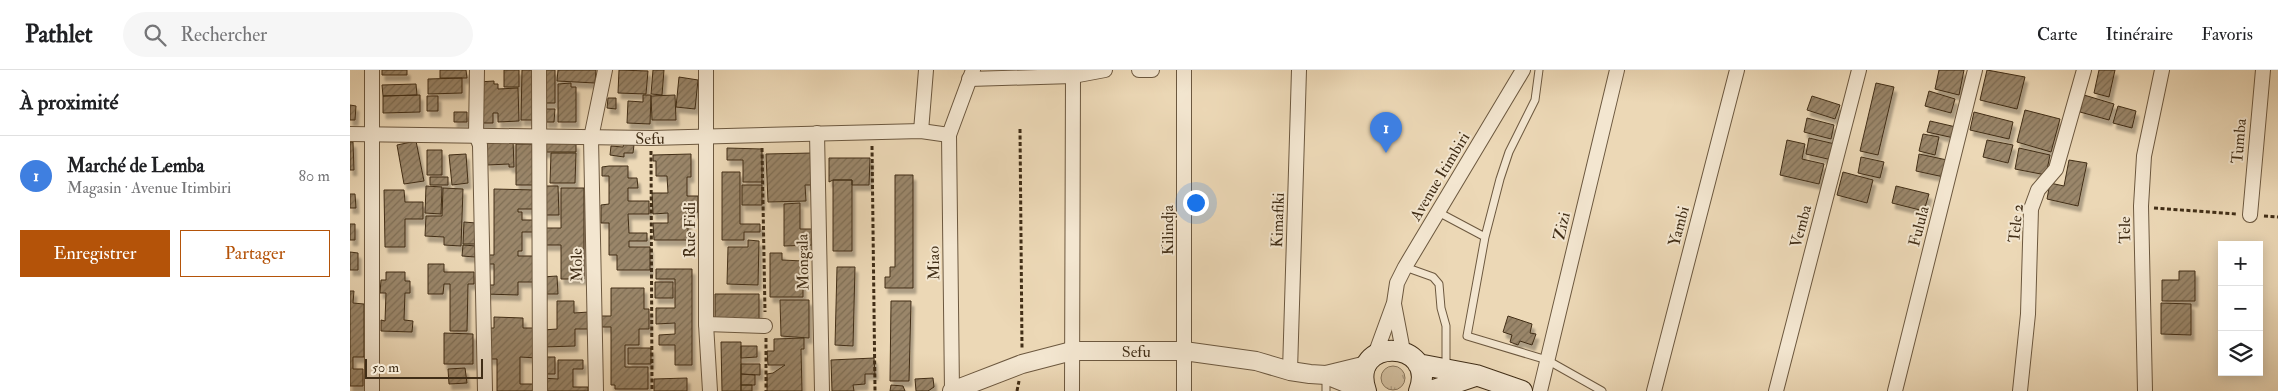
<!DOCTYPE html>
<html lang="fr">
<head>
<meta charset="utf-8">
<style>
  body { margin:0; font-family:"IM FELL Double Pica",serif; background:#f6f6f6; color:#202124 }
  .controls { position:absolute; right:15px; bottom:15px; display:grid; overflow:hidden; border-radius:0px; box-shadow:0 2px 12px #0003 }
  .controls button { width:45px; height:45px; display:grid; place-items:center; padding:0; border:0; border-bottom:1px solid #e0e0e0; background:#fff; color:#202124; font:25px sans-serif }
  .scale { position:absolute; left:15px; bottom:12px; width:118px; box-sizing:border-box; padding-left:5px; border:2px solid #412e17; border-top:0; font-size:14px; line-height:18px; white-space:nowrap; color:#412e17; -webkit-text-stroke:4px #f3e6d0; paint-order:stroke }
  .you { position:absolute; left:845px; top:132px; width:18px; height:18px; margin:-12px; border:4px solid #fff; border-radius:50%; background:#1a73e8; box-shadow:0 0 0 8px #1a73e833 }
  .badge { display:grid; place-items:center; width:32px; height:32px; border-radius:50%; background:#b45309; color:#fff; font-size:16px; font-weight:700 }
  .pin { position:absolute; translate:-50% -41px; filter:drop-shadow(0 1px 2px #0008) }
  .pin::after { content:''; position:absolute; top:26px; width:18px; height:15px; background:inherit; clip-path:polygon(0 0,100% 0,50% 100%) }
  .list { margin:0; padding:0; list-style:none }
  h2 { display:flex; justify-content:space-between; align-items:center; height:65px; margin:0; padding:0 20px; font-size:21px }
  h2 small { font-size:16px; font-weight:400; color:#757577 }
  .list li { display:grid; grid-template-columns:32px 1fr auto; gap:15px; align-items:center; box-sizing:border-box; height:80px; padding:0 20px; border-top:1px solid #e0e0e0 }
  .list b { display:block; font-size:19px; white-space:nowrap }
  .list p { margin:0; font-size:16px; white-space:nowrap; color:#757577 }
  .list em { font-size:16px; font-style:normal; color:#757577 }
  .actions { display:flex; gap:10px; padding:15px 20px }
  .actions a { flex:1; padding:11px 0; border:1px solid #b45309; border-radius:0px; text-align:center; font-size:18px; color:#b45309 }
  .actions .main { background:#b45309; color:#fff }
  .icon { flex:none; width:28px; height:28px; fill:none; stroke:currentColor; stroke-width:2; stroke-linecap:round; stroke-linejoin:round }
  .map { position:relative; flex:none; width:1928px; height:321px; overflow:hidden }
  header { display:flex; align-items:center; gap:30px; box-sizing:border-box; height:70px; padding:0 25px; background:#fff; border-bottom:1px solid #e0e0e0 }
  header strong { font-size:24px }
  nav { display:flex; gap:28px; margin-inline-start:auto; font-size:18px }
  .search { width:350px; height:45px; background:#f6f6f6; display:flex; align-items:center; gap:12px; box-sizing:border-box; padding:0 18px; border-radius:28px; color:#757577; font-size:19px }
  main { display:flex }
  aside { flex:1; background:#fff }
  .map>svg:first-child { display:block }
  .grass { fill:url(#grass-tufts); stroke:#887459 }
  .building { fill:url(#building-hatch); stroke:#412e17; filter:url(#shadow) }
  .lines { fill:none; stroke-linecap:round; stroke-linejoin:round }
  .service-casing { stroke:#6c583f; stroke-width:9 }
  .minor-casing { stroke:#6c583f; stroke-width:16 }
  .tertiary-casing { stroke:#6c583f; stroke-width:20 }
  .secondary-casing { stroke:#412e17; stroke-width:22 }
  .path { stroke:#412e17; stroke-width:3; stroke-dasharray:4 2.5; stroke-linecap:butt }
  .service { stroke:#f3e6d0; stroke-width:7 }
  .minor { stroke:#f3e6d0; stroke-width:14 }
  .tertiary { stroke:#f3e6d0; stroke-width:18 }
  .secondary { stroke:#f3e6d0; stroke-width:20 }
  .labels { text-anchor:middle; stroke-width:4; stroke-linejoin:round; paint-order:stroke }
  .street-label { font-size:16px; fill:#412e17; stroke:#f3e6d0 }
</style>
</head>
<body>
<header>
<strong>Pathlet</strong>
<div class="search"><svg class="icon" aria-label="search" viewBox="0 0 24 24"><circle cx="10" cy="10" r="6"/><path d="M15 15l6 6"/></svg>Rechercher</div>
<nav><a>Carte</a><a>Itinéraire</a><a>Favoris</a></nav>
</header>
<main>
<aside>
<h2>À proximité<small></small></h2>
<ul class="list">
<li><span class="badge" style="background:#3f7fe0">1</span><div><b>Marché de Lemba</b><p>Magasin · Avenue Itimbiri</p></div><em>80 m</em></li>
</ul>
<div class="actions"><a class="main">Enregistrer</a><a>Partager</a></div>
</aside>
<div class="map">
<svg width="1928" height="321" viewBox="0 0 1928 321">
  <defs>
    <pattern id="grass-tufts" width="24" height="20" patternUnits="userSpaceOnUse" patternTransform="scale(1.25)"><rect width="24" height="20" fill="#cfbb9b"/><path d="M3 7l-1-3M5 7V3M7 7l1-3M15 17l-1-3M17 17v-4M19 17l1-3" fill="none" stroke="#aa987d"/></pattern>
    <pattern id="building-hatch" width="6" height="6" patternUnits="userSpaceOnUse" patternTransform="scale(1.25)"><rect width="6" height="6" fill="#9a866a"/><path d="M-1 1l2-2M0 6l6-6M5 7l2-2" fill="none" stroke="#7f6e56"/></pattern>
    <filter id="shadow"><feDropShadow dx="3" dy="5.5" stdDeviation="1" flood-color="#0004"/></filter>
  </defs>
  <rect width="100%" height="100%" fill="#ecd8b6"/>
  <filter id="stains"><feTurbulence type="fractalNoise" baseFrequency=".004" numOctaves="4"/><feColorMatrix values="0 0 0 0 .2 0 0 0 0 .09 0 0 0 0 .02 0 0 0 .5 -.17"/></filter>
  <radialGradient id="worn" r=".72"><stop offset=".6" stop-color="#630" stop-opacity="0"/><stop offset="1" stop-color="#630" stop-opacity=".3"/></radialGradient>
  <path class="grass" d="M1031 308a12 12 0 1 1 24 0a12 12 0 1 1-24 0Z"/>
  <path class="building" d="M32,0H57V5H32Z
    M90,0H116L117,8H90Z
    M154,0H169V17H154Z
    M172,0H188L187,50H171Z
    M190,0H205V33H190Z
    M208,0H246L245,13L207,11Z
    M269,0L298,1L296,24L268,23Z
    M303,0H314L312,25L301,24Z
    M1589,0H1614L1609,25L1585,19Z
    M1637,0L1675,7L1667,39L1630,30Z
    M1749,0H1765L1759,27L1744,23Z
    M329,7L348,10L345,39L326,37Z
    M112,8V23L78,24V9Z
    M144,11V14H148V19L168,18L169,51L148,52V43H143V53H130L128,12Z
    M221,13V17H226V52H208V14Z
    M1526,13L1544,17L1528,85L1510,81Z
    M66,14L67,25L33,26L32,15Z
    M1579,21L1605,29L1601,43L1575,36Z
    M70,25V42L33,43V26Z
    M293,25H301L300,54L277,53L278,31L293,32Z
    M325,25L326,50H302L301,26Z
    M1734,25L1764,34L1759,50L1730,42Z
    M77,26H88V41H77Z
    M1462,26L1490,35L1485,49L1457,40Z
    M258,28H266V39L257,38Z
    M0,35L6,36L5,50H0Z
    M1768,36L1786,41L1782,58L1763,53Z
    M195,39H205L204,52H195Z
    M1675,40L1710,49L1701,82L1667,72Z
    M104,42H117V52H104Z
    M1624,42L1663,52L1659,69L1620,60Z
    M1457,48L1484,55L1481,69L1454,62Z
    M1580,51L1606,57L1604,68L1577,62Z
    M1573,64L1589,67L1585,85L1569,81Z
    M1459,68L1485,74L1482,90L1456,84Z
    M136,70H163L164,97H159V94L137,95Z
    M1437,70L1455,74L1452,89L1474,94L1469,114L1430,105Z
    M1637,70L1663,75L1658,93L1633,87Z
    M66,71L74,111L54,114L47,75Z
    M0,72H3L4,100H0Z
    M190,73H226V82H190Z
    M166,74H185V115H166Z
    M274,74L284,75L283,83H274V87L260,85L261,76L273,77Z
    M377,78L412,79V112H393V90H377Z
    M1669,78L1700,85L1696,105L1665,99Z
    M77,80H92V105H77Z
    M201,83H226L225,113H200Z
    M462,83L463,115H455L456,131L418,132L416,84Z
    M116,84L118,113L102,115L99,85Z
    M341,84V107H337V126H348V142L338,143V170H304L303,153H318V143L303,144L302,123H318L317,106H306V91H303V85Z
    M1569,84L1597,90L1594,107L1566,101Z
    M1511,87L1534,92L1530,108L1508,103Z
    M479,88H520L519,115H502V110H483L479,112Z
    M1719,90L1737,93L1728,136L1697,129L1700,113L1714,116Z
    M259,96H278V108H287L288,118H278V131H299V144H278L279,163H297V171H279V177H300V200H267V185H259V153H251V135L259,134V106H252V97Z
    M372,102H390V154H410V162H394V170H372Z
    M1493,102L1523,110L1517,133L1487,125Z
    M545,105H563V218H535V207H540V197H545Z
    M80,107H98V115H80Z
    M483,110H502V181H483Z
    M392,115H412V135H392Z
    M76,116L92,117L91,144L75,143Z
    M190,116H208L209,145H191Z
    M1546,116L1579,124L1574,141L1542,133Z
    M93,118L113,119L111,176L94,175V167L75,166L76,146H92Z
    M211,118H234V209H211V175H194V158H211Z
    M144,119L186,120V139H168V142H172V150H186V162H172V181H168V186H185V212H168V225L135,224V215H144V194H135V185H144Z
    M34,120H54L55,132H73V149H55V177H35Z
    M0,124H5L6,138H0Z
    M450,133V159H462V175L434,176V134Z
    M114,152L126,153L125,174H113Z
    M0,154H5V170H0Z
    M398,170L409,171L408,215L377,214L378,177H398Z
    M113,175L126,176L125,187L112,186Z
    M0,182L8,183V200H0Z
    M420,183H432V190L453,191V227H420Z
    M78,194H94V202H124V214H118L117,261H100V214H94L93,224H78Z
    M487,197H505L503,276L485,275Z
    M306,199H342V295H325V275H309V265L325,264V253L306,254V238H325V209H306Z
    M1829,201H1845V231H1812V210H1829Z
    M36,202H55V211H60V223H55L54,250L63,251L62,262L31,261V250L35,251L36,223H30L31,210H36Z
    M207,206L208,224H192V207Z
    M305,212H323V228H305Z
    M261,218H294V239H299V259H289V275H275V297H298V319H265V315H261V257H251V246H261Z
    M0,221H4L3,233L14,234V287H3V299H13V316H0Z
    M365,224H409V251L365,250Z
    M430,230H459V268L431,266Z
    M207,231H224V243L239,242V259H225V276L193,277V260L207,259Z
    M541,231H561L559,311H540Z
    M1811,233L1841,234V265L1811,264Z
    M1158,246L1182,254L1180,263L1186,264L1182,275L1170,271L1168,275L1160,272L1162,265L1153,262Z
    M144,247L173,248V258H187V288L170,287V314H187L186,321H147V289H138L137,258H144Z
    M94,263L123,264V294H94Z
    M454,268V279H451L452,321H417V304L423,303L435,295H418L417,281H424V269Z
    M371,272H391V321H372Z
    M391,276H407V287L391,288Z
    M278,278H301V294H278Z
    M192,287H205V304H192Z
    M524,288L525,304H515V314L503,315L504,321H482L481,290Z
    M208,290H233V299H223V317H238V321H191V308L208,309Z
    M391,294H410V305L391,304Z
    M115,298L117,313L99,314L98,299Z
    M391,304L405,305V315H391Z
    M337,308V321H304V309Z
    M583,308L584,317L578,321H566L565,309Z
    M391,315H402V321H391Z
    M541,315L553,316L555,321H540Z"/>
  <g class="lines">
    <g class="service-casing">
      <path id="service" d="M1189,0L1185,30L1159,82L1150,109L1135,167L1117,266L1197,290L1252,321
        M1088,142L1135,167
        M1055,197L1083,207L1089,214L1091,238L1096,256V299
        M976,306V321"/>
    </g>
    <g class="minor-casing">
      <g id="minor">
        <path d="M22,0V321"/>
        <path d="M127,0L126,65L130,75L135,321"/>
        <path d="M189,0L190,321"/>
        <path d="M356,0V254L360,321"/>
        <path d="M789,0H802"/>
        <path d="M619,9L723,6L755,0"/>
        <path d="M571,61L576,0"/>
        <path d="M467,63L472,321"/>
        <path id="s1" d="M0,64L301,68L571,61L599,65"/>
        <path d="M1900,145L1913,0"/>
        <path d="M1044,234L1053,281"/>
        <path d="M356,254L415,256"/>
        <path d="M1025,285L1044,233L1047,213L1055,197L1173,0"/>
        <path d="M940,301L949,0"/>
        <path d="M246,321L241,68L255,0"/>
        <path d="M602,321L599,65L623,0"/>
        <path d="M722,321L723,6"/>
        <path d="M834,321V0"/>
        <path d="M1190,321L1267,0"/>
        <path d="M1304,321L1387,0"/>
        <path d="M1426,321L1509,0"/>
        <path d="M1545,321L1625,0"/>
        <path d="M1670,321L1678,244L1681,139L1688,120L1706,99L1734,0"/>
        <path d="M1795,321L1791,136L1794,86L1812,0"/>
      </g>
    </g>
    <g class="tertiary-casing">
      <g id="tertiary">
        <path d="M976,305L1016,321"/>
        <path id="s2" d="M602,321L672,294L722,281H834L906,291L940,301L960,304L976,305L1017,295"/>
      </g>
    </g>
    <g class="secondary-casing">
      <path id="secondary" d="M1068,294L1126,305L1172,321
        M1016,321C997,266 1089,269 1069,321
        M1081,321L1125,306"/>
    </g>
    <path class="path" d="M670,59L672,278
      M522,76L525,321
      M412,78L415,242
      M301,81L302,321
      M1804,138L1887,144
      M1914,146L1928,147
      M416,268V321
      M667,321L669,311"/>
    <use href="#service" class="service"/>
    <use href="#minor" class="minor"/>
    <use href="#tertiary" class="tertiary"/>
    <use href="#secondary" class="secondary"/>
  </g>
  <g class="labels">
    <g class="street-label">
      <text dy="6" stroke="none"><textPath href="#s1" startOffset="300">Sefu</textPath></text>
      <text transform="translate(1888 71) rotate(-85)" y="6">Tumba</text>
      <text transform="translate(1089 106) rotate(-59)" y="6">Avenue Itimbiri</text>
      <text transform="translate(927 150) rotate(-88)" y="6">Kimafiki</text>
      <text transform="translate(1665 153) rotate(-84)" y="6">Tele 2</text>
      <text transform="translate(1211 156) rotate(-77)" y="6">Zizi</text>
      <text transform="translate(1328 156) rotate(-75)" y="6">Yambi</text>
      <text transform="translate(1450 156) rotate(-75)" y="6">Vemba</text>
      <text transform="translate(1568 156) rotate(-76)" y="6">Fulula</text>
      <text transform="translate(339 160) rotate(-90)" y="6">Rue Fidi</text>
      <text transform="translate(817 160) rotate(-90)" y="6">Kilindja</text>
      <text transform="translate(1774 160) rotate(-91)" y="6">Tele</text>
      <text transform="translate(452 192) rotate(-91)" y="6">Mongala</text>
      <text transform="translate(583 193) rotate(-91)" y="6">Miao</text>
      <text transform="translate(226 195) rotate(-91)" y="6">Mole</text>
      <text dy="6" stroke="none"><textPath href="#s2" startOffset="191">Sefu</textPath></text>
    </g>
  </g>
  <rect width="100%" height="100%" filter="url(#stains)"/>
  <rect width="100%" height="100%" fill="url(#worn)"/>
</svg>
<div class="controls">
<button>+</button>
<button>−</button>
<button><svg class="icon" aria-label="layers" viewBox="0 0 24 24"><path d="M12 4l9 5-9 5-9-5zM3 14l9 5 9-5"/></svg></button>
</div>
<div class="scale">50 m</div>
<div class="you"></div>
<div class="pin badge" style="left:1036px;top:83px;background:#3f7fe0">1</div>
</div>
</main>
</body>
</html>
